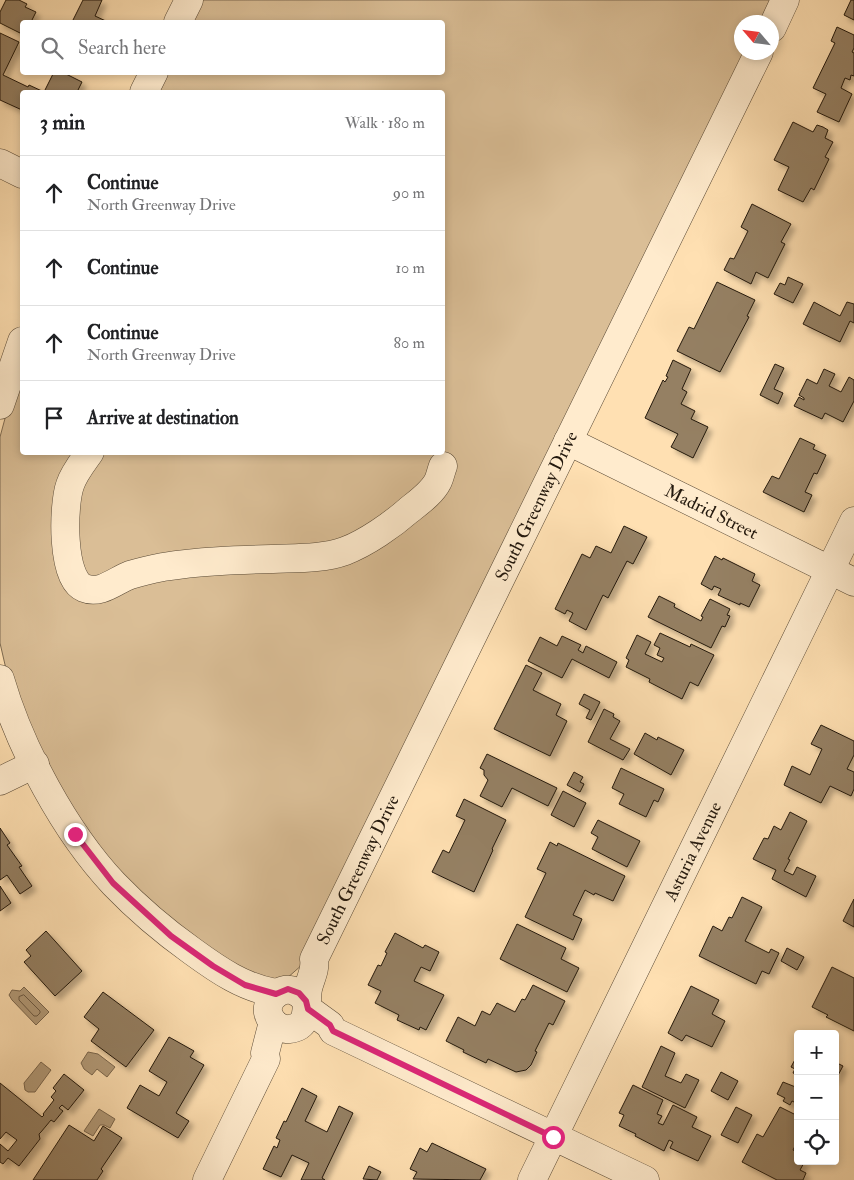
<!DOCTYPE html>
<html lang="en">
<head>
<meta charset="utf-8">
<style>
  body { margin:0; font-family:"IM FELL Double Pica",serif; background:#f2f2f2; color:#202124 }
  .controls { position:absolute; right:15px; bottom:15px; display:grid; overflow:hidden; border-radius:5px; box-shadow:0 2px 8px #0003 }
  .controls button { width:45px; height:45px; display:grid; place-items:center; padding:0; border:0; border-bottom:1px solid #e0e0e0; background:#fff; color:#202124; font:25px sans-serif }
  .compass { position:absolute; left:734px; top:15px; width:45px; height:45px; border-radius:50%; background:#fff; box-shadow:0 2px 8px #0003; rotate:298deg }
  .stop { position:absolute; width:15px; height:15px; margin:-11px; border:4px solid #db2777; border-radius:50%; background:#fff }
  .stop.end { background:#db2777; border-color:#fff; box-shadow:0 1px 5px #0008 }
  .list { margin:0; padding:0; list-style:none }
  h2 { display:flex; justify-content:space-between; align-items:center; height:65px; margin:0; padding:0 20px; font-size:21px }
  h2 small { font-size:16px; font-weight:400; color:#757577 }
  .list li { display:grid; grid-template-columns:32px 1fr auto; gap:15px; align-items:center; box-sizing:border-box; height:75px; padding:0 20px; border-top:1px solid #e0e0e0 }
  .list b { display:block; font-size:19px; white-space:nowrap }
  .list p { margin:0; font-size:16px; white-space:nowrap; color:#757577 }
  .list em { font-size:16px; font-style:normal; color:#757577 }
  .icon { flex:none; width:28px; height:28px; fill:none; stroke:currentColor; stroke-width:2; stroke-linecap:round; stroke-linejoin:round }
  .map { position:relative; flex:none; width:854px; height:1180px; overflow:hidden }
  .search { position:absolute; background:#fff; box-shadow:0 2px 8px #0003; left:20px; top:20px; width:425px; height:55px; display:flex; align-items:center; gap:12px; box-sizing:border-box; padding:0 18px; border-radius:5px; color:#757577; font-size:19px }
  .panel { position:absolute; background:#fff; box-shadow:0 2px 8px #0003; left:20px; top:90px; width:425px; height:365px; border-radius:5px }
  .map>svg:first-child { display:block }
  .green { fill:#dabe96; stroke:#7e6b52 }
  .water { fill:#b49c7a; stroke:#7a674e }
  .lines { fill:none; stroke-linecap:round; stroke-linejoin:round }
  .shore { stroke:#6c5a44; stroke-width:1 }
  .building { fill:#958063; stroke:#23180d; filter:url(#shadow) }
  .minor-casing { stroke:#5a4a36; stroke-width:29 }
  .minor { stroke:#ffebcd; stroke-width:28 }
  .route { stroke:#db2777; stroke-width:6 }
  .labels { text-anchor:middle; stroke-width:5; stroke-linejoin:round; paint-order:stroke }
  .street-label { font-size:18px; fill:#23180d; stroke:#ffebcd }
</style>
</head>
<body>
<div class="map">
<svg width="854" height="1180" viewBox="0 0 854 1180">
  <defs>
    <filter id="shadow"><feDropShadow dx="4.5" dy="4.5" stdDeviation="2.5" flood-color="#0004"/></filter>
  </defs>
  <rect width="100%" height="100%" fill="#ffe0b2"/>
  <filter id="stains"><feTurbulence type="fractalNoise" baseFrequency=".004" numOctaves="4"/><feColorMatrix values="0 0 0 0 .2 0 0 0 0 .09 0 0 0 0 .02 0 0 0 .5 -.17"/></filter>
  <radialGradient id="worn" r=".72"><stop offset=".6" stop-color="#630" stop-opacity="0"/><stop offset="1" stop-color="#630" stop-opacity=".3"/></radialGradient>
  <path class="green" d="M199,0H775L764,22H742V52L750,53L303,964L286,979L259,982L138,897L60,799L6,669L0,643V437L14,385L22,362V452H442V92H153L163,73L442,72V22H187Z"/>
  <path class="water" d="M24,987L49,1012L36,1025L12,1000L9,995L12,990L20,991Z
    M88,1052L98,1054L115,1067L107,1077L97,1069L92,1075L84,1069L81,1063Z
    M41,1062L51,1070L35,1092H28L25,1090L24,1083Z
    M99,1109L115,1119L110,1128L104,1125H100L93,1136L84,1131Z"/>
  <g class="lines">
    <path class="shore" d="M24,995L40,1011V1013L37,1016H34L19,1000V997Z"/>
  </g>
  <path class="building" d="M6,0H19L27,4L25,7L36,12L31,22H22V34L0,23V12Z
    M83,0H102L95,16L108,22H72Z
    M851,0H854V20L844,15Z
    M837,27L854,35V48L852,52L854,53V76L851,75L850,80L845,78L841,88L852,94L839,122L817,112L826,94L813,88L835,43L831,41Z
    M0,33L19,42L3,75L28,87L29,85L44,92L54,72H62L82,82L77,92H22V110L0,100Z
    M793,122L813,132L817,125L823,127L828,130L825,138L833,142L825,157L829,159L814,190L811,188L803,202L778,190L789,167L774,160Z
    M752,204L791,224L781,242L785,244L768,278L756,272L751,284L724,270L730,258L734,259L748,231L741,227Z
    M788,277L803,284L793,303L774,294L780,283L785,285Z
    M717,282L755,300L747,316L749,317L720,372L677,351L689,327L694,329Z
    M814,302L840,316L847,302L854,304V323L850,321L840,342L803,324Z
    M673,360L691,369L682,389L687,392L681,404L695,411L691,419L708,427L693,458L671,447L678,434L645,418L663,380L665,382L668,377L666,376Z
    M775,364L784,368L774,389L783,393L778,404L760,395Z
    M824,369L835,374L829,386L841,392L849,377L854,380V401L843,422L825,413L822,419L794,406L799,397L804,400V398L799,395L807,379L817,384Z
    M800,438L815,445L813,449L826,455L817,474L814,473L805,492L812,495L804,512L763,492L772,476L779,479Z
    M624,526L647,537L633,564L627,561L608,598L603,595L586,630L569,621L573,613L567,610L565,614L555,609L582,554L590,558L596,546L611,553Z
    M715,556L722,560L723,558L755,574L752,581L760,585L749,607L740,603V605L718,595L721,589L714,586L712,590L701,584Z
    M659,596L675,604L674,607L701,621L703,617L701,616L710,599L730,609L727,615L730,616L725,627L722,626L711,648L648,617Z
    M660,633L690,647L691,644L714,655L698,686L690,682L682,699L649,682L650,679L626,667L629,660L626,658L637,635L651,642L645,654L662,662L664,658L657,655L660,648L654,645Z
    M562,636L581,645L578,650L583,653L586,646L617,662L609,678L572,659L562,678L528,661L540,637L557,646Z
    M526,665L542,673L533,690L561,704L556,715L567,721L550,756L494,729Z
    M584,694L600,702L591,720L586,718L590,710L579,704Z
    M604,709L614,714L613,717L620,721L610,739L630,749L623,760L588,742Z
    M821,725L854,741V755L847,769L854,772V789L851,796L830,786L821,803L784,785L792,766L810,775L822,749L811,744Z
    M645,733L657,740L658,737L684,750L671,775L634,754Z
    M487,754L557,788L548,806L512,788L502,807L480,796L488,780L484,775V770L480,768Z
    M621,768L664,789L658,802L654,800L646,817L619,804L624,794L612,788Z
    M574,772L583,777L580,782L584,784L580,792L567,785Z
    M563,791L586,803L574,827L551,815Z
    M464,799L506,820L492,849L493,850L474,892L432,872L443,850L449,853L465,820L456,816Z
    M790,812L807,821L788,859L790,860L784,871L793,875L797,867L816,876L806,897L772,879L776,870L753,859L764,838L768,839L774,826L781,830Z
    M598,820L640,841L627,867L592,849L598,837L591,833Z
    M0,828L10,843L7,845L22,866L19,867L32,886L20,894L7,875L0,880Z
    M550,842L557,846L558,843L625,876L613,901L595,893L594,895L585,890L573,915L582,919L573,940L525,917L546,873L537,869Z
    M0,886L11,903L0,911Z
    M742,897L762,907L745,941L769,953L771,949L779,953L769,974L762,971L756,984L699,956L713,926L722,931L729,917L732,918Z
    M854,899V927L843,921Z
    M517,924L566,948L561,959L579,968L567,992L500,959Z
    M46,931L82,971L55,996L24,962L31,956L26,950Z
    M395,933L423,948L425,945L439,952L430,971L421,967L414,981L444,995L426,1030L420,1027L419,1030L397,1020L399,1015L375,1003L381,991L368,985L378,965L381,966L387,953L385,952Z
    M787,948L804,957L797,970L781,961Z
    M832,967L854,978V1031L826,1017L828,1015L812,1007Z
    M533,985L565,1001L553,1025L549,1023L535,1051L537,1052L531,1065L526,1070L516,1072L488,1059L486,1063L463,1052L464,1050L446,1041L458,1017L475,1026L482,1011L490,1015L497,1003L515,1012L522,999L525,1000Z
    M691,986L719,1000L712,1014L725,1021L712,1047L686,1035L682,1041L668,1033Z
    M103,992L154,1030L126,1067L91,1041L99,1029L84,1017Z
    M169,1037L194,1051L190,1057L204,1065L176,1113L189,1121L178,1138L127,1108L140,1085L159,1096L167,1082L149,1071Z
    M661,1046L675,1053L665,1076L681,1083L686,1074L699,1080L685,1108L642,1087Z
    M798,1054V1075L793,1073L795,1069L791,1067Z
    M835,1062L843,1066L835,1081Z
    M721,1072L738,1081L728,1100L711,1091Z
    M64,1074L84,1090L68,1110L62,1105L59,1108L63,1111L54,1122L51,1120L41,1132L39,1134L40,1139L19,1166L8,1158L3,1164L0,1162V1144L8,1151L17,1140L6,1132L0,1139V1083L42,1117L44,1115L43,1114L54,1100L51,1097L56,1091L53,1088Z
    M783,1082L798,1088V1104L792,1101L790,1105L783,1101L785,1098L777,1094Z
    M633,1085L663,1100L657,1114L662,1116L658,1123L663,1125L673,1105L697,1117L692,1127L711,1136L698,1161L670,1148L673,1142L669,1140L664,1151L635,1136L636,1134L619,1126L624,1115L619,1113Z
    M302,1088L317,1096L305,1121L327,1132L339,1106L353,1113L322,1178L325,1180H301L309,1163L292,1155L281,1177L263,1169L274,1146L277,1148L280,1140L276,1138L284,1121L286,1122Z
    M736,1107L752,1115L738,1143L721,1135Z
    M780,1107L798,1116V1140L793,1150L798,1153V1161H805L800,1170L806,1173L803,1180H777L742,1162L757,1134L763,1137Z
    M69,1125L94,1141L103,1126L122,1138L101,1169L103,1171L97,1180H33Z
    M432,1143L486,1169L480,1180L413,1179L417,1172L410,1169L420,1148L427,1152Z
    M369,1166L381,1172L377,1180L363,1179Z"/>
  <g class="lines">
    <g class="minor-casing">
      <g id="minor">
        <path d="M178,22L189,0"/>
        <path d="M772,28L785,0"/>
        <path d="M144,92L154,72"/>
        <path d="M0,163L22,174"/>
        <path d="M0,405L22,341"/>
        <path id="s1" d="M568,441L854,582"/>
        <path d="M90,452C83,462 74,473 70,485C63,505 61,579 84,588C101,595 116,580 130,575C140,572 153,569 163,567C199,561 237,560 273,559C296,558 323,559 345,551C366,543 392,525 409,510C419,502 432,493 438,481C440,477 441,471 443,466"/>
        <path d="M0,679C20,748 65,832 114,884C138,909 164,931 192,951C218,970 244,988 276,993"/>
        <path d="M0,781L35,764"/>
        <path id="s2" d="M306,1001C290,975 256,1000 272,1021C276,1026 283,1030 289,1029C312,1027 305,1004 308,989C310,979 316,970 314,959L759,52"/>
        <path d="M308,1009L330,1025L333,1031L645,1180"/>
        <path d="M207,1180L266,1059L265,1053L273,1022"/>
        <path id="s3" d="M532,1180L854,521"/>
      </g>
    </g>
    <use href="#minor" class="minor"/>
  </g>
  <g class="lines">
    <path class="route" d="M75,834L113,883L171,936L213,966L245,985L276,994L288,989L299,993L306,1001L308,1009L330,1025L333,1031L553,1137"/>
  </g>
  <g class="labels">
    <g class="street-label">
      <text dy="6" stroke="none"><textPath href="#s2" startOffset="670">South Greenway Drive</textPath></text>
      <text dy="6" stroke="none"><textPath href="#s1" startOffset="160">Madrid Street</textPath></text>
      <text dy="6" stroke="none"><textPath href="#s3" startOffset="366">Asturia Avenue</textPath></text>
      <text dy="6" stroke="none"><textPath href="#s2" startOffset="265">South Greenway Drive</textPath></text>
    </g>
  </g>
  <rect width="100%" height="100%" filter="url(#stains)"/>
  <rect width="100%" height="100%" fill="url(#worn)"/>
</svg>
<div class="controls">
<button>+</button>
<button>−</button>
<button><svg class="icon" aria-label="locate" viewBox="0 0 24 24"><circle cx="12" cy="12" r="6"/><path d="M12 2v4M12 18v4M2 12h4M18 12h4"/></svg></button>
</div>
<svg class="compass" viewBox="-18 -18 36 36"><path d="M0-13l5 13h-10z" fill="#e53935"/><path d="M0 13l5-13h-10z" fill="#757577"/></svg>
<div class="stop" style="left:553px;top:1137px"></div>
<div class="stop end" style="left:75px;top:834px"></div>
<div class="search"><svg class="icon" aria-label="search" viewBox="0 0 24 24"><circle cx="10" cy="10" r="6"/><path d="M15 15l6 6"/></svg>Search here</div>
<section class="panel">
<h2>3 min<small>Walk · 180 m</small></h2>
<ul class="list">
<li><svg class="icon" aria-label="ahead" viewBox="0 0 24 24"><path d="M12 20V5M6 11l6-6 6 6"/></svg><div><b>Continue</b><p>North Greenway Drive</p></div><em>90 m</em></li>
<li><svg class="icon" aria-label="ahead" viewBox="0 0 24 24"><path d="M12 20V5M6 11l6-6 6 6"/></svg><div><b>Continue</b></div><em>10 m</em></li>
<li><svg class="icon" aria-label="ahead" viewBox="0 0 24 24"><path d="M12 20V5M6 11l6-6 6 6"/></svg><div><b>Continue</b><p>North Greenway Drive</p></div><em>80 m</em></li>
<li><svg class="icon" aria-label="arrive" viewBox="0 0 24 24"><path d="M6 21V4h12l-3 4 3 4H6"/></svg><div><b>Arrive at destination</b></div></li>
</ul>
</section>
</div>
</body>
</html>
